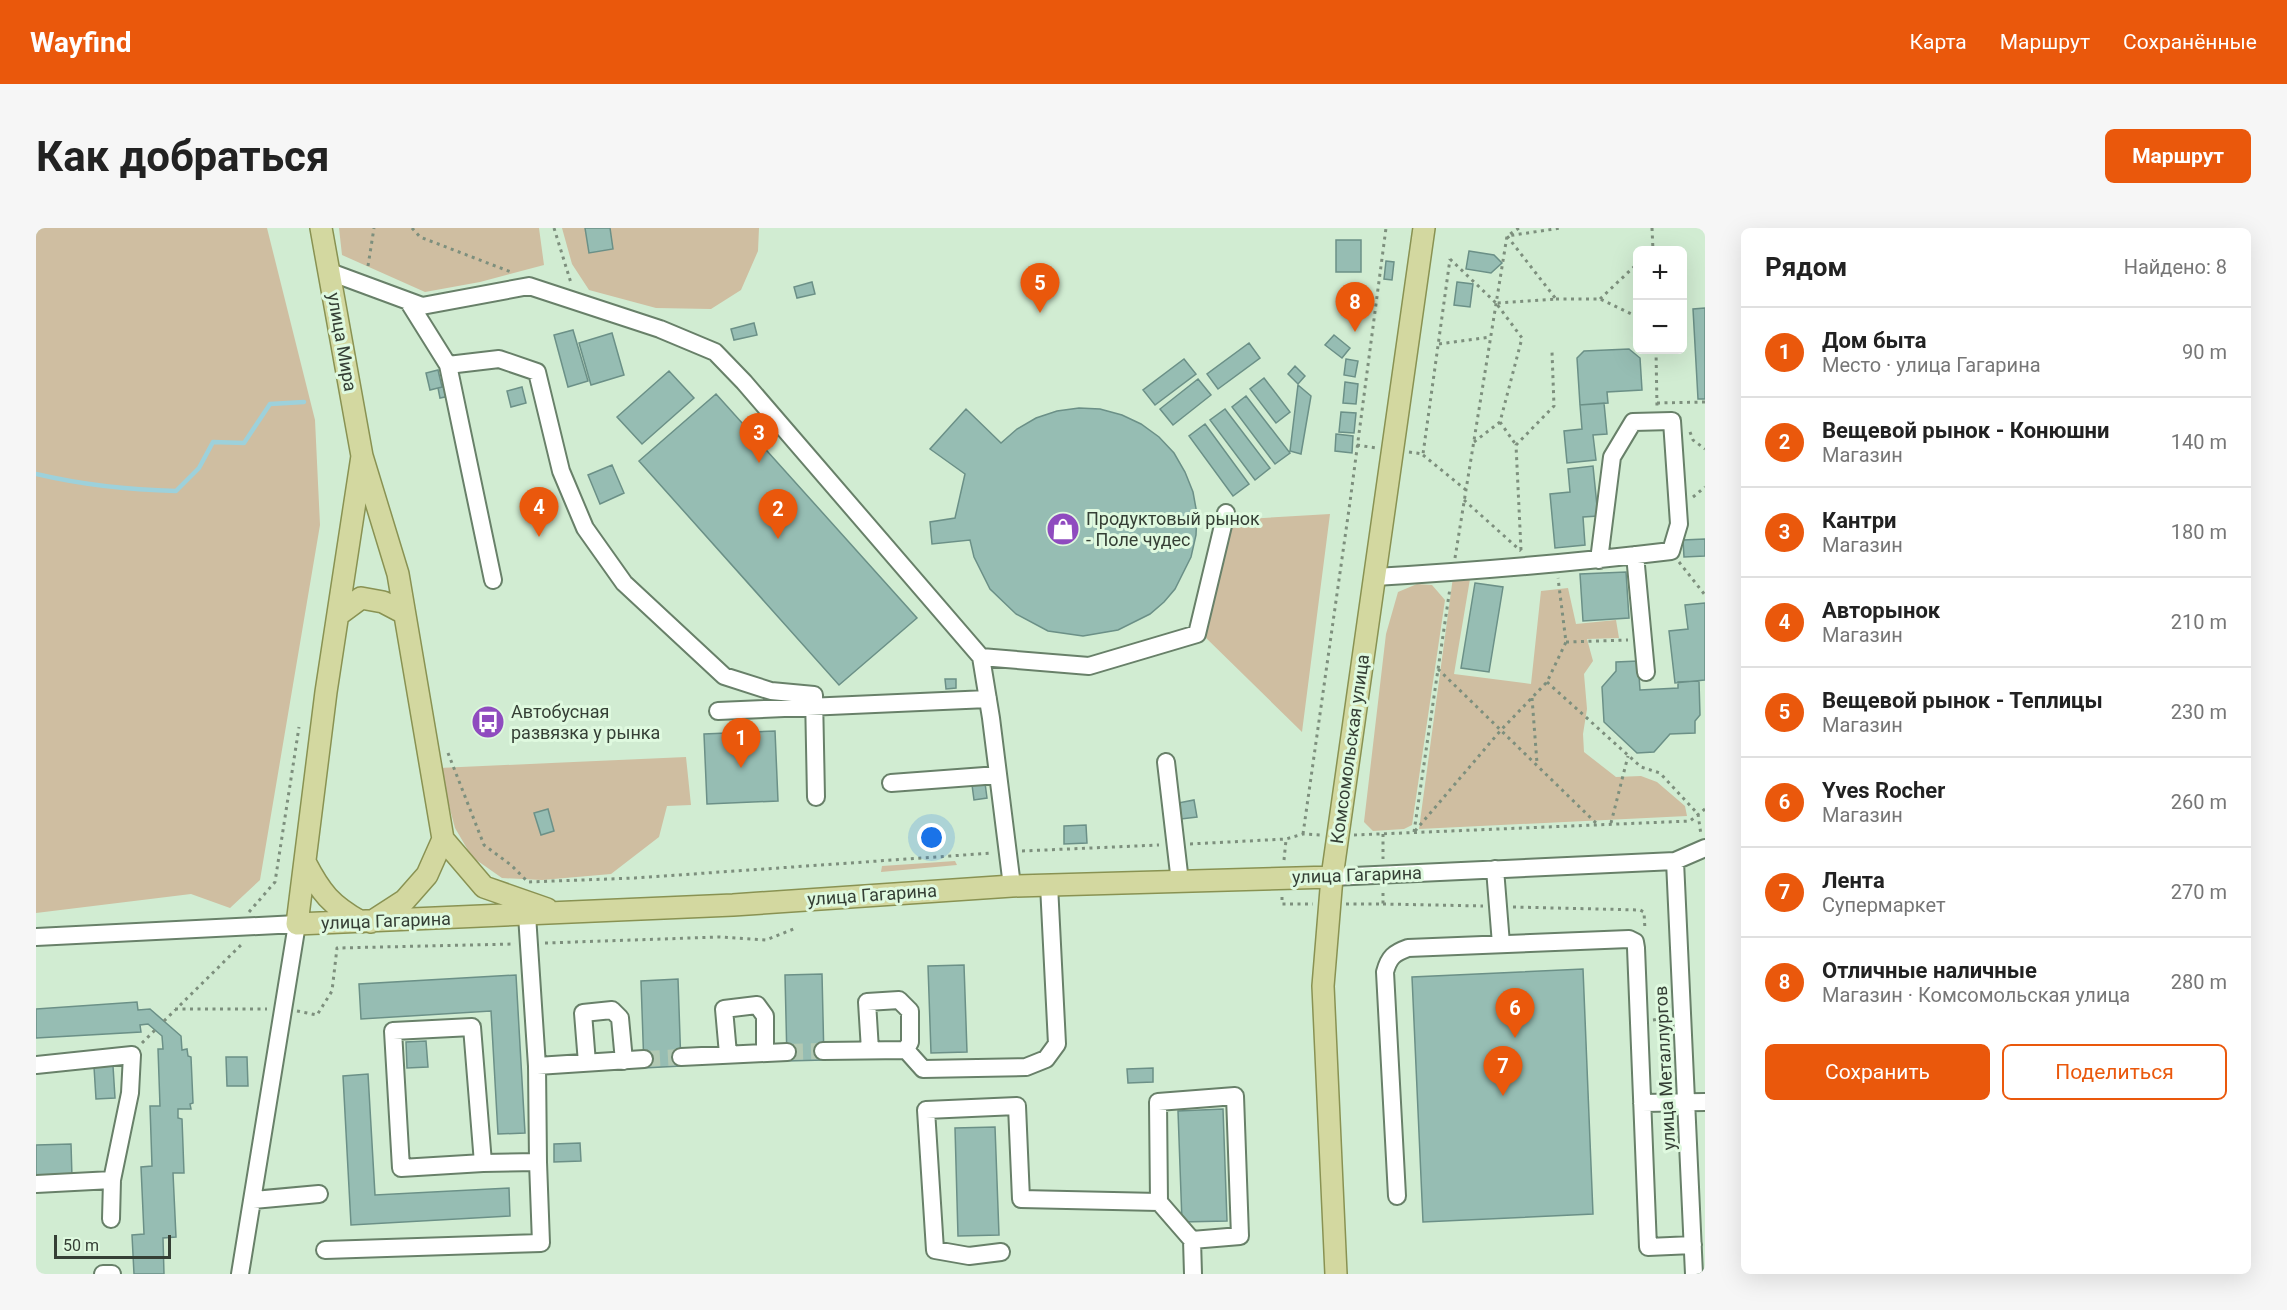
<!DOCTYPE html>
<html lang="ru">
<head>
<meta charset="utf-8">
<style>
  body { margin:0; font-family:Roboto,sans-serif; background:#f6f6f6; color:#222 }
  .controls { position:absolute; right:18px; top:18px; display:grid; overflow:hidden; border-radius:9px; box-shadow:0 6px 24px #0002 }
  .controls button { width:54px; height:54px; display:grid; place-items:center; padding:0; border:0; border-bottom:2px solid #e0e0e0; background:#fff; color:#222; font:30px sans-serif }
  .scale { position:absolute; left:18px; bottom:15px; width:117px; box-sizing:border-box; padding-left:6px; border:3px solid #353f35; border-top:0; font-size:16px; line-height:21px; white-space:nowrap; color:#353f35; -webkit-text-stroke:4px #dff9df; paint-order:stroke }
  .you { position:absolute; left:896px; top:610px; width:21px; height:21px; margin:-15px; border:4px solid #fff; border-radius:50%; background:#1a73e8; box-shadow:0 0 0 9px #1a73e833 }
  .badge { display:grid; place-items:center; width:39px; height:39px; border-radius:50%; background:#ea580c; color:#fff; font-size:20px; font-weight:700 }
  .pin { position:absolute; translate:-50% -50px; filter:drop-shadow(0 2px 3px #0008) }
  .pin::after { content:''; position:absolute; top:32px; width:21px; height:18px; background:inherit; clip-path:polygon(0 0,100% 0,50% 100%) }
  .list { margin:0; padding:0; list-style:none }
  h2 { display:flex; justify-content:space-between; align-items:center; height:78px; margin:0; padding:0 24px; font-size:26px }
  h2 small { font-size:20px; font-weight:400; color:#767676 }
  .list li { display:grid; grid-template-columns:39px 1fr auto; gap:18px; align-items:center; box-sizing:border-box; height:90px; padding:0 24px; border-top:2px solid #e0e0e0 }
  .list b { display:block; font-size:22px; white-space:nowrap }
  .list p { margin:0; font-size:20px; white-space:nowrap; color:#767676 }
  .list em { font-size:20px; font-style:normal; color:#767676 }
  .actions { display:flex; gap:12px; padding:18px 24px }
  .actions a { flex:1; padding:14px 0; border:2px solid #ea580c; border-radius:9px; text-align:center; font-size:21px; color:#ea580c }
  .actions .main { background:#ea580c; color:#fff }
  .map { position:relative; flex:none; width:1669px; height:1046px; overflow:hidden; border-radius:9px }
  header { display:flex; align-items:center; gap:36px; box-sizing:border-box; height:84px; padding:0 30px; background:#ea580c; color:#fff }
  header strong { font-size:28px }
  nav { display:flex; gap:33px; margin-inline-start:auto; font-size:21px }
  .intro { display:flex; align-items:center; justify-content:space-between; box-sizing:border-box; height:144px; padding:0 36px }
  h1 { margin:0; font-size:42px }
  .button { padding:15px 27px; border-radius:9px; background:#ea580c; color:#fff; font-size:21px; font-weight:700 }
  main { display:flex; gap:36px; padding:0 36px }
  aside { flex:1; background:#fff; border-radius:9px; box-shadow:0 6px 24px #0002 }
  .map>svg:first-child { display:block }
  .green { fill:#cfbea1 }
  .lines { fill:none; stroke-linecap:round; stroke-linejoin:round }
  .stream { stroke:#9dd1db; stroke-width:4.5 }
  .building { fill:#96bdb3; stroke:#6b9087; stroke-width:1.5 }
  .minor-tunnel { stroke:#b2c9b3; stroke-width:16; stroke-dasharray:16 8; stroke-linecap:butt }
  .minor-casing { stroke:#688069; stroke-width:20 }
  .major-casing { stroke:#899252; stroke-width:24 }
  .path { stroke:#7d8f7d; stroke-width:3; stroke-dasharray:3 4.5; stroke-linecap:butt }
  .minor { stroke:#fff; stroke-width:16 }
  .major { stroke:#d3d8a0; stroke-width:21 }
  .labels { text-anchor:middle; stroke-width:6; stroke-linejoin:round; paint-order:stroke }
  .street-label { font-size:18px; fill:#353f35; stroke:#dff9df }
  .poi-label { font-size:18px; fill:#353f35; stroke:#dff9df; text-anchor:start }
</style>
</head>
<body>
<header>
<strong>Wayfind</strong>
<nav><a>Карта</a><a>Маршрут</a><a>Сохранённые</a></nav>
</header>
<div class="intro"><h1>Как добраться</h1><a class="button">Маршрут</a></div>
<main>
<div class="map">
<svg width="1669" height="1046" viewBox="0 0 1669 1046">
  <rect width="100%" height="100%" fill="#d1ecd2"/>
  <path class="green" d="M0,0H231L279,192L284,297L224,652L194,680L155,666L0,685Z
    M303,0H503L508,37L444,54L389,64L306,27Z
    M526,0H723L722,23L705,62L675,81L620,80L553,62L536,36Z
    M1294,286L1266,504L1168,408L1194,292Z
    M1417,349L1434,351L1418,446L1495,456L1505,363L1532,360L1540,396L1580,392L1583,410L1551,411L1557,433L1548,446L1551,481L1547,506L1548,524L1580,549L1605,548L1621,554L1649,578L1651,588L1383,601Z
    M1381,356L1396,357L1409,372L1376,597L1368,601L1337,603L1328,594L1350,406L1362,364Z
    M650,529L655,577L631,578L623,609L575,646L506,652L466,650L436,629L419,600L403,540Z
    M919,633L921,637L845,644L846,638Z"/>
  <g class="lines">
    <path class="stream" d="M0,246C47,257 92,262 140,263L163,240L177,214L208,215L234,176L268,174"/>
  </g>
  <path class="building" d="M549,0H574L577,21L553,25Z
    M1300,12H1325V44H1300Z
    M1433,23L1458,27L1466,35L1455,45L1430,41Z
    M1350,33L1358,34L1356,52L1348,51Z
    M776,54L779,66L761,70L758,59Z
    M1421,54L1437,56L1434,79L1418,77Z
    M1669,80V171H1662L1657,81Z
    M718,95L721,107L698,112L695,101Z
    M537,102L552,153L532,159L518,107Z
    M576,105L588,147L555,157L543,115Z
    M1298,107L1314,120L1306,130L1289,117Z
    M1213,115L1224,130L1182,161L1171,146Z
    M1593,121L1604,130L1606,162L1571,164L1572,175L1544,177L1541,130L1548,123Z
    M1148,131L1160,146L1119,177L1107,162Z
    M1310,131L1322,133L1319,149L1308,147Z
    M1259,138L1269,148L1262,156L1252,146Z
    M402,142L406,159L394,162L390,145Z
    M633,143L658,170L606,216L581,189Z
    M1228,150L1254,184L1240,195L1214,161Z
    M1162,151L1175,167L1137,197L1124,181Z
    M1309,154L1322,156L1320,176L1307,175Z
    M1262,157L1275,168L1265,226L1254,223Z
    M411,158L414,168L404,170L402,160Z
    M486,159L490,175L475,179L471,163Z
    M680,166L881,390L803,457L603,233Z
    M1210,168L1254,225L1239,236L1196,179Z
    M1568,175L1571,206L1557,207L1560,232L1531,235L1528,203L1546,201L1544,177Z
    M1043,180L1064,181L1086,187L1105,196L1123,209L1138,225L1149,244L1157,264L1161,286L1160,307L1155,329L1139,361L1128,374L1114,386L1082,402L1047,408L1012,403L980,386L954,361L938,329L934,312L896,316L894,294L919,290L929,246L894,221L930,181L965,215L981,201L1000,190L1021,183Z
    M1189,181L1234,240L1219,252L1174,192Z
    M1305,184L1320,185L1318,205L1303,204Z
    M1169,196L1213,256L1197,268L1153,208Z
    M1300,206L1317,208L1316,225L1299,223Z
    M576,237L588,265L564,276L552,247Z
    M1557,238L1562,288L1547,289L1549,317L1519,320L1514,266L1534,264L1532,241Z
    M1669,311V328L1648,329L1647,312Z
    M1590,344L1593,390L1547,393L1544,346Z
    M1439,355L1467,359L1453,444L1425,440Z
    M1669,375V452L1639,455L1633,403L1652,401L1649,377Z
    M1602,433L1604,462L1642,460V454L1663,453L1664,487L1659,493V505L1634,506L1618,524L1601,525L1568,494L1566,459L1580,443V434Z
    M909,451H920V460L910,461Z
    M739,503L742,573L671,576L668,506Z
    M949,555L951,570L938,572L936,557Z
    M1158,572L1161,589L1145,591L1142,575Z
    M512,581L518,603L505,607L498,585Z
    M1050,597L1051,615L1028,616V598Z
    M928,737L931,824L895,825L892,738Z
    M1547,741L1557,986L1387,994L1376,749Z
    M786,746L788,832L751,833L749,747Z
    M480,747L489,905L462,906L455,783L325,791L323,756Z
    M642,751L645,838L608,840L605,753Z
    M101,774L102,782L114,781L145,808L146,822L151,821L152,828L155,829L157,875L154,876L155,881H142V890L146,891L148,945H137L140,1009L127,1010L128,1046H98L96,1007L108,1006L105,939L116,938L114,878H124L122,821H127L126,808L112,796L104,797L105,804L0,810V781Z
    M390,813L392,839L371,840L370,814Z
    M190,829H211L212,858H191Z
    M77,838L79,870L60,871L58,839Z
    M1117,840V854L1092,855L1091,841Z
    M332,846L339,967L473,960L474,988L315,997L307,848Z
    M1187,881L1191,993L1146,994L1142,883Z
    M959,899L963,1007L922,1008L919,900Z
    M544,915L545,933L518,934V916Z
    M35,916L36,949L0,951V917Z"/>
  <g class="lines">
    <path class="minor-tunnel" d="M751,824L787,823
      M608,831L645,829"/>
    <g class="minor-casing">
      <path id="minor" d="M294,44L386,78L493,58L624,101L679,124L708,154L945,429L955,490L976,658
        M372,73L412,137L463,131L501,144L525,243L549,300L588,355L688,448L735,463L778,467L780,569
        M412,137L457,352
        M1599,327L1610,444
        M1339,349C1438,343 1536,335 1635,323L1643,296L1636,193L1597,194L1576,229L1563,332
        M945,429L1053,438L1161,406L1190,285
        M682,483L952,471
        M1130,534L1144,654
        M855,555L962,547
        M1639,633L1658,1046
        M1459,641L1465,716
        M1296,649L1639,633L1669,620
        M0,709L261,696L204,1046
        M834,822L831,774L863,772L874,783V814L870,822
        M787,823L870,822L887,841L990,839L1010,831L1021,816L1013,657
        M692,826L688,781L721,777L729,788V825
        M645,829L751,824
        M551,835L547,785L576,782L584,790L588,833
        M0,837L96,827L94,865L76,952L75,991
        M501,838L608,831
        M1606,875L1669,874
        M447,935L365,940L357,803L436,799L447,935L502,934L501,838L491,687
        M0,956L76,952
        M1361,968L1349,744C1353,729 1358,725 1372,720L1593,711L1599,714L1600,720L1612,1019L1657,1017
        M217,972L283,966
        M1156,1012L1204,1008L1199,868L1122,874L1123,974L1156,1012L1157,1046
        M289,1022L505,1015L502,934
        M965,1024L933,1028L899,1022L890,882L981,878L985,971L1123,974
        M67,1046H76"/>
    </g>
    <g class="major-casing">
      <path id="major" d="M285,0L326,228L362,346L407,611L448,659L511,681
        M326,228L290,464L261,696L697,677L976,658L1296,649
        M302,387L325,370L347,374L368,385
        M269,634C285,665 295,677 325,694
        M335,694L369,672L391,647L407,611
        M1300,1046L1287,758L1296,649L1388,0"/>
    </g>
    <path class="path" d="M376,0L384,9L475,44
      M518,0L535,55
      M1616,0L1617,22
      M1414,31L1460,75
      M332,38L338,0
      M1520,71H1564L1602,89
      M1564,71L1602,35
      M1403,116L1455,109
      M1620,122L1621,180
      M1621,175L1669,174
      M1464,194L1480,217
      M1654,204L1657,212L1669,221
      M1438,214L1464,194L1486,110L1460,75L1520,71L1471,8L1525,0
      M1321,217L1340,220
      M1373,224L1387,226L1414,31
      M1387,227L1430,262
      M1657,269L1669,259
      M1428,272L1485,323
      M1485,322L1480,217L1518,178L1516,124
      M1419,330L1471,8L1483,0
      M1643,334L1669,367
      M1530,414L1592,412
      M1402,441L1561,596
      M1511,454L1605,539L1624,545L1662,586L1665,607
      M1496,470L1501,535
      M412,525L448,617L475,637L492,654L599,650L957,625
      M1575,595L1592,528
      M1379,603L1465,502L1511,454L1530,414L1522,350
      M1378,604L1414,360
      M1267,606L1314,274L1350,0
      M1347,606V631
      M1318,607L1654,593L1669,581
      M1154,616L1250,611L1267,606L1284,607
      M986,623L1123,617
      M1248,632L1250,612
      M1246,669V676H1277
      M1310,676H1347V662
      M1347,676L1447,678
      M1477,679L1604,682L1608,684L1609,702
      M213,684L239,654L263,499
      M509,715L684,709L730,712L760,700
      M139,781H231
      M261,783L281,787L296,763L301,720L479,716
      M1617,792L1632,790
      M128,793L206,716
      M106,815L119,802"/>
    <use href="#minor" class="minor"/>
    <use href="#major" class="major"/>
  </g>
  <defs>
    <g id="shop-disc" transform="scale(1.725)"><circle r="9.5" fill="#8f4bbf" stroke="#dff9df"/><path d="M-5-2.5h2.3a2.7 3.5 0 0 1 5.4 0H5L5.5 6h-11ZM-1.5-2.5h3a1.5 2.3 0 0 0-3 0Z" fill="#fff"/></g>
    <g id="bus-disc" transform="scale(1.725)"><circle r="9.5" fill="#8f4bbf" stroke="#dff9df"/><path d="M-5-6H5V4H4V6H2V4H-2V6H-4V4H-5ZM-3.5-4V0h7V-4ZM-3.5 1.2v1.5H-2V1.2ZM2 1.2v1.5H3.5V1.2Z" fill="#fff"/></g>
  </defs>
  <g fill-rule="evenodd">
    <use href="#shop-disc" x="1027" y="301"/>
    <use href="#bus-disc" x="452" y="494"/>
  </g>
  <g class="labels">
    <g class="street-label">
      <text transform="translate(306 114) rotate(80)" y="6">улица Мира</text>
      <text transform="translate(1314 521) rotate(-82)" y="6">Комсомольская улица</text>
      <text transform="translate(1321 647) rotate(-2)" y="6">улица Гагарина</text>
      <text transform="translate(836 667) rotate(-4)" y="6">улица Гагарина</text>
      <text transform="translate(350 693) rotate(-2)" y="6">улица Гагарина</text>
      <text transform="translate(1629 840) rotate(-93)" y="6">улица Металлургов</text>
    </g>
    <g class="poi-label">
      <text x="1050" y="297">Продуктовый рынок<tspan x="1050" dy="21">- Поле чудес</tspan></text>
      <text x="475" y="490">Автобусная<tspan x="475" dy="21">развязка у рынка</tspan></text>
    </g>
  </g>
</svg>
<div class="controls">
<button>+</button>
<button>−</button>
</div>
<div class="scale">50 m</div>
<div class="you"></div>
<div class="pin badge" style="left:705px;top:540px">1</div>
<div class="pin badge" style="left:742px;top:311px">2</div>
<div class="pin badge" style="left:723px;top:235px">3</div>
<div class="pin badge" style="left:503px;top:309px">4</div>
<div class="pin badge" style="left:1004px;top:85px">5</div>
<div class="pin badge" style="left:1479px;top:810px">6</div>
<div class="pin badge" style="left:1467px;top:868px">7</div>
<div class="pin badge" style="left:1319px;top:104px">8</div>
</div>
<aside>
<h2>Рядом<small>Найдено: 8</small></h2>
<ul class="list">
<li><span class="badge">1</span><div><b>Дом быта</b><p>Место · улица Гагарина</p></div><em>90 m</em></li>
<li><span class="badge">2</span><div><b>Вещевой рынок - Конюшни</b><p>Магазин</p></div><em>140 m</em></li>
<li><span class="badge">3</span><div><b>Кантри</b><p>Магазин</p></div><em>180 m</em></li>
<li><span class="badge">4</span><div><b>Авторынок</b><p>Магазин</p></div><em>210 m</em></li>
<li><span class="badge">5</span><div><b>Вещевой рынок - Теплицы</b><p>Магазин</p></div><em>230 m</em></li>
<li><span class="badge">6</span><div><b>Yves Rocher</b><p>Магазин</p></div><em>260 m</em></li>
<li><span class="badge">7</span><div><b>Лента</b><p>Супермаркет</p></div><em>270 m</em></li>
<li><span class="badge">8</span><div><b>Отличные наличные</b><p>Магазин · Комсомольская улица</p></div><em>280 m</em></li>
</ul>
<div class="actions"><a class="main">Сохранить</a><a>Поделиться</a></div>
</aside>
</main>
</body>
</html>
